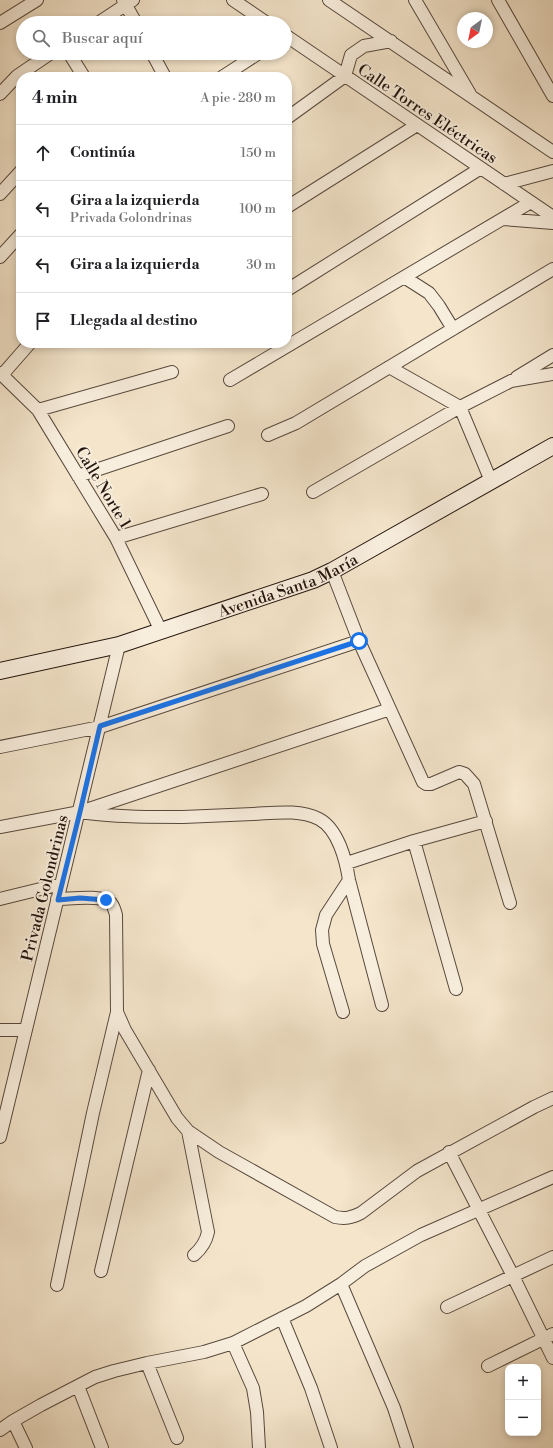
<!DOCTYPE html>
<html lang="es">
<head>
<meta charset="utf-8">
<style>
  body { margin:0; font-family:"Libre Bodoni",serif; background:#f6f6f6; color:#202124 }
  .controls { position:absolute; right:12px; bottom:12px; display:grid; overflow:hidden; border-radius:8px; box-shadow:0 2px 6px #0003 }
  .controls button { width:36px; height:36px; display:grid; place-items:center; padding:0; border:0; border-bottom:1px solid #e0e0e0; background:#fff; color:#202124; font:20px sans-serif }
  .compass { position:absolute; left:457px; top:12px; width:36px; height:36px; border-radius:50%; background:#fff; box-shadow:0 2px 6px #0003; rotate:213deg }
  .stop { position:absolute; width:12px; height:12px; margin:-9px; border:3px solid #1a73e8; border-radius:50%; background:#fff }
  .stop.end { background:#1a73e8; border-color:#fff; box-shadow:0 1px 4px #0008 }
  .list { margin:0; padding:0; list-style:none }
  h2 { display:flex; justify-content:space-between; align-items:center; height:52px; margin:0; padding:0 16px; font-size:17px }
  h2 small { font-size:13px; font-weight:400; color:#757577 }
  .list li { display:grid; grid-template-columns:26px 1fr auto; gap:12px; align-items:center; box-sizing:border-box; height:56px; padding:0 16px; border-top:1px solid #e0e0e0 }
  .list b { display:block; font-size:15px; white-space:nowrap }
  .list p { margin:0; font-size:13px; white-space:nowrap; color:#757577 }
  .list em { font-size:13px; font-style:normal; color:#757577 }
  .icon { flex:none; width:22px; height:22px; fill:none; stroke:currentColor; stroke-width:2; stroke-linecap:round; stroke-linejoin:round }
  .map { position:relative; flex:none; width:553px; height:1448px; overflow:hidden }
  .search { position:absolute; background:#fff; box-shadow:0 2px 6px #0003; left:16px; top:16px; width:276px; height:44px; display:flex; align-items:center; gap:10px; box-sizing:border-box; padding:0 14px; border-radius:22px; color:#757577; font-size:15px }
  .panel { position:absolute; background:#fff; box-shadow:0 2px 6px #0003; left:16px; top:72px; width:276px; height:276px; border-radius:16px }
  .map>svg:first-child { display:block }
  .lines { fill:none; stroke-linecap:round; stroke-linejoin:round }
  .minor-casing { stroke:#58493d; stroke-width:14 }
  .secondary-casing { stroke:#24150e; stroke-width:18 }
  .minor { stroke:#f8eedd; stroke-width:12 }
  .secondary { stroke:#f8eedd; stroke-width:16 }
  .route { stroke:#1a73e8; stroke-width:5 }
  .labels { text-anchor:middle; stroke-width:4; stroke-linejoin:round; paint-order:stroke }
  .street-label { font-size:16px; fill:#24150e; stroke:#f8eedd }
</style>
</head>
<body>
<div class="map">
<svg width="553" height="1448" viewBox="0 0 553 1448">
  <rect width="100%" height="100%" fill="#f4e5cb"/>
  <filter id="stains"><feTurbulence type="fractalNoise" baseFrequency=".005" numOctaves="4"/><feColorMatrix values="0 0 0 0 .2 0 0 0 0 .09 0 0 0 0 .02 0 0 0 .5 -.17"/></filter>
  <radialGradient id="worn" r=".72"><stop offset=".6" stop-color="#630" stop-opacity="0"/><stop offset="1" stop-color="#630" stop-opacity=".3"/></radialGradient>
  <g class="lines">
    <g class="minor-casing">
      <path id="minor" d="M123,0L136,23
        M233,0L267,23
        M329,0L553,152
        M415,0L470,94
        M498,0L553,96
        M0,23L37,0
        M98,23L133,0
        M285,35L553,217
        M69,53L84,77
        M152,53L165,77
        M222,77L259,53
        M0,94L17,76L51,53
        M287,118L345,76L351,55L364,46L391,41
        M504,184L553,171
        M0,194L21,171
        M287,207L417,125
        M503,219L553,223
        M0,257L21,234
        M404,277L429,293L439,306L453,329
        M287,290L481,168
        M389,367L460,407L491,481
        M0,373L38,410L116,538L161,631
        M2,375L30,343
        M517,377L553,355
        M230,380L531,202
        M38,410L172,372
        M268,435L296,423L553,269
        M78,476L228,426
        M313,492L460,407L511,381L553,374
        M116,538L262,494
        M332,571L359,641L423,782L426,784H431L459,772L465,774L474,784L510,903
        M0,747L100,727L359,641
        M80,812C114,817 148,817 183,817C206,816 230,815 253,814C274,813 299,809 319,819C338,829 346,860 349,880L382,1005
        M0,827L80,812L390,709
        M414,841L456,989
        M347,863L414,841L486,821
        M0,899L61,884
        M57,899C70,899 102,894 111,903C114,907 115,911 116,915L117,1012L125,1030L177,1118L188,1131L219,1152L335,1217C345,1219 351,1218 361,1213L417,1171L534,1107L553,1098
        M343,1012L323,944L322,930L326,915L349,880
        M0,1030H26
        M188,1131L208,1232C206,1242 202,1248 194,1255
        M0,1137L119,645
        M449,1152L513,1276L553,1358
        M101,1271L149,1070
        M341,1284L394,1408L407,1448
        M57,1285L93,1113L117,1012
        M447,1307L553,1257
        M282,1318L311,1388L331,1448
        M233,1343L253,1388L257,1412L259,1448
        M147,1363L177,1438
        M488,1366L553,1334
        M78,1386L102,1448
        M13,1421L26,1448
        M0,1430L13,1421L41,1405L95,1377L114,1371L147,1363L204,1352L233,1343L306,1306L341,1284L365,1266L421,1235L553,1177"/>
    </g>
    <g class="secondary-casing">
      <g id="secondary">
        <path id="s1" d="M0,671L119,645L313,580L332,571L553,446"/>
      </g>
    </g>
    <use href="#minor" class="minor"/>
    <use href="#secondary" class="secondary"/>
  </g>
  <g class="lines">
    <path class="route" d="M106,900L80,898L58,900L80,812L100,726L359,641"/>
  </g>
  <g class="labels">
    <g class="street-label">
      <text transform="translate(428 113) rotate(34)" y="6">Calle Torres Eléctricas</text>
      <text transform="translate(104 487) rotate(59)" y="6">Calle Norte 1</text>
      <text dy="6" stroke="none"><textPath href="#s1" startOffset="301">Avenida Santa María</textPath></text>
      <text transform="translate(44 888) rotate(-76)" y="6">Privada Golondrinas</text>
    </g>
  </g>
  <rect width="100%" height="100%" filter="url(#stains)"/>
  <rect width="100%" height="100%" fill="url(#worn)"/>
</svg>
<div class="controls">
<button>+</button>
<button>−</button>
</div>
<svg class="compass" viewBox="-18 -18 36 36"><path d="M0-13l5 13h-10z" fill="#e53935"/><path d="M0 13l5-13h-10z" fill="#757577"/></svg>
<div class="stop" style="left:359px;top:641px"></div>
<div class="stop end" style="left:106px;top:900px"></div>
<div class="search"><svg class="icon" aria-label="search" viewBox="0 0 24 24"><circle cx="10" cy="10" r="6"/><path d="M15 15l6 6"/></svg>Buscar aquí</div>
<section class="panel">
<h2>4 min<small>A pie · 280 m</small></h2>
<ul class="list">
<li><svg class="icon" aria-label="ahead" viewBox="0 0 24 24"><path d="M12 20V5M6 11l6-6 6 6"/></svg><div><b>Continúa</b></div><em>150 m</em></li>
<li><svg class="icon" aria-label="left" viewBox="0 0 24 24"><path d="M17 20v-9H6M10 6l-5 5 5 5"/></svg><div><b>Gira a la izquierda</b><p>Privada Golondrinas</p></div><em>100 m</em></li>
<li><svg class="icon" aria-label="left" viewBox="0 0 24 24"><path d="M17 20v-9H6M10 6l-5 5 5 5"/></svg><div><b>Gira a la izquierda</b></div><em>30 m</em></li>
<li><svg class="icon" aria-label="arrive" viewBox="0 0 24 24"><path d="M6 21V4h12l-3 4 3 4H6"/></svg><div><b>Llegada al destino</b></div></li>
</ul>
</section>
</div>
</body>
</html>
